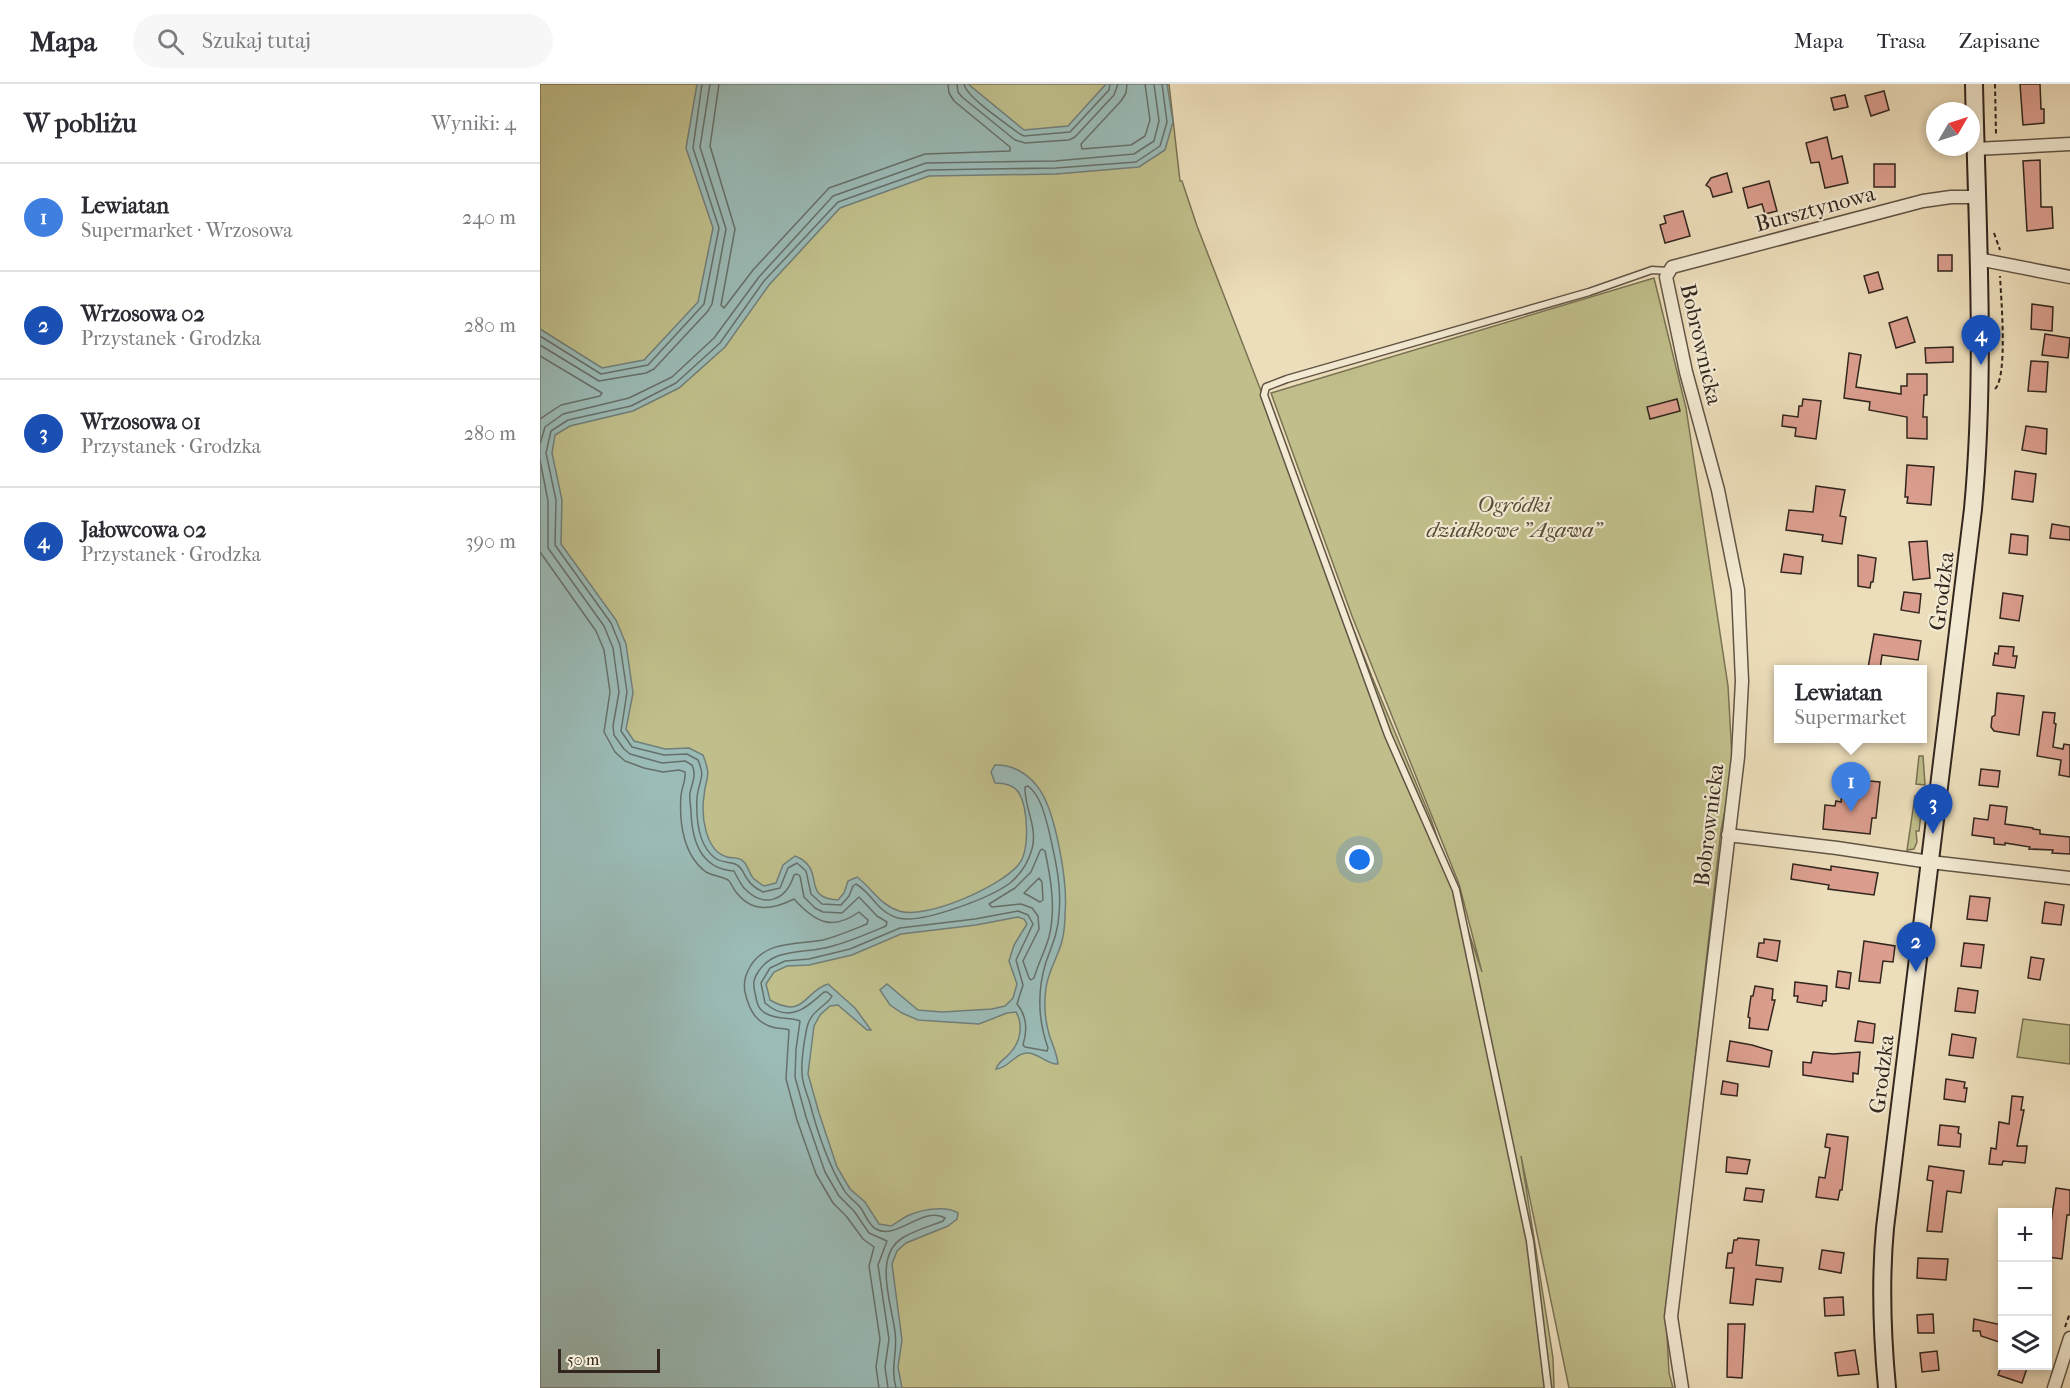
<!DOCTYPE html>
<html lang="pl">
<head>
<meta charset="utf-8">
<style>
  body { margin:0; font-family:"IM FELL French Canon",serif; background:#f7f7f7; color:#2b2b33 }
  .controls { position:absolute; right:18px; bottom:18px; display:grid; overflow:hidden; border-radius:0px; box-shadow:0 3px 9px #0003 }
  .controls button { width:54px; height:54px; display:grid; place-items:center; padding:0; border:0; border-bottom:2px solid #e1e1e2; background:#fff; color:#2b2b33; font:30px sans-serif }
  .compass { position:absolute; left:1386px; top:18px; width:54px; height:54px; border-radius:50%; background:#fff; box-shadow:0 3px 9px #0003; rotate:51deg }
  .scale { position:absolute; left:18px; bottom:15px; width:102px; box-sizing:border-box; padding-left:6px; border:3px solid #32261e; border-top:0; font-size:16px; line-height:21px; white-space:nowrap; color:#32261e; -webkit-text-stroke:4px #f3ead3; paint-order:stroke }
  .you { position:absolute; left:820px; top:776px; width:21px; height:21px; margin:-15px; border:4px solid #fff; border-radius:50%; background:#1a73e8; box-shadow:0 0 0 9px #1a73e833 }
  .badge { display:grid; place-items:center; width:39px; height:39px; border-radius:50%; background:#111827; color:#fff; font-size:20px; font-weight:700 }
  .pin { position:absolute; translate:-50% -50px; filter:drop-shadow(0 2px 3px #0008) }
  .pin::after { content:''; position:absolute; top:32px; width:21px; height:18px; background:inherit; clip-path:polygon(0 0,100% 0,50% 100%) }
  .popup { position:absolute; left:1234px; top:581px; width:153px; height:78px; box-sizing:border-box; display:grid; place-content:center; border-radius:0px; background:#fff; filter:drop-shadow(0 2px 4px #0005); font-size:20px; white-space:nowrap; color:#7c7c81 }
  .popup b { font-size:22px; color:#2b2b33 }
  .popup::after { content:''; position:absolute; left:50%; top:100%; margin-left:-12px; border:12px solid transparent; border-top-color:#fff }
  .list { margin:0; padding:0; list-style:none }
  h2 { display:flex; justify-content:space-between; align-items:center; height:78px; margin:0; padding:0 24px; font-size:26px }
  h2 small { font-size:20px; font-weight:400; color:#7c7c81 }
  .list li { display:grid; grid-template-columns:39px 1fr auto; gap:18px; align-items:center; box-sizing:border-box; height:108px; padding:0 24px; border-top:2px solid #e1e1e2 }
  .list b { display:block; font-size:22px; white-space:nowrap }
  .list p { margin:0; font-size:20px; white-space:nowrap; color:#7c7c81 }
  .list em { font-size:20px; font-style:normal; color:#7c7c81 }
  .icon { flex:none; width:33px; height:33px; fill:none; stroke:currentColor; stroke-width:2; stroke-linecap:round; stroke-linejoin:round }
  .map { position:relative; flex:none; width:1530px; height:1304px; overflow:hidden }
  header { display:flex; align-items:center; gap:36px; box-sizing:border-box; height:84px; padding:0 30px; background:#fff; border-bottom:2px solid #e1e1e2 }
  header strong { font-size:28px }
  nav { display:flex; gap:33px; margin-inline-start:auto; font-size:21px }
  .search { width:420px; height:54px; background:#f7f7f7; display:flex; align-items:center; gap:15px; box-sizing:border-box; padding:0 21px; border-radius:33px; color:#7c7c81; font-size:22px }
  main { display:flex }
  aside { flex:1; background:#fff }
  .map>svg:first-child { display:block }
  .green { fill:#c0bf8b; stroke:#797254; stroke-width:1.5 }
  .water { fill:#9bbbb7; stroke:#717f7a; stroke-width:1.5 }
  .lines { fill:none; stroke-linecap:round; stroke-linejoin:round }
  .shore { stroke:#66706a; stroke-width:1.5 }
  .building { fill:#db9e8e; stroke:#32261e; stroke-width:1.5 }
  .lane-casing { stroke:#615445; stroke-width:9 }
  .street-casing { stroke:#615445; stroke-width:15 }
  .secondary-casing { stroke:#32261e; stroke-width:20 }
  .path { stroke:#32261e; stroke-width:2; stroke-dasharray:4.5 3; stroke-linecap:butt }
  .lane { stroke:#f3ead3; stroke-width:6 }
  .street { stroke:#f3ead3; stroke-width:12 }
  .secondary { stroke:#f3ead3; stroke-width:16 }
  .labels { text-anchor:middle; stroke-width:4.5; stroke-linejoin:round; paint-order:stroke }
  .street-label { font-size:22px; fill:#32261e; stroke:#f3ead3 }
  .park-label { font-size:22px; font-style:italic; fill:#564c39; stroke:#f3ead3 }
</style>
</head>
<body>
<header>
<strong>Mapa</strong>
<div class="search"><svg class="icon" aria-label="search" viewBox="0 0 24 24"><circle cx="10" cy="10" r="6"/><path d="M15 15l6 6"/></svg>Szukaj tutaj</div>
<nav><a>Mapa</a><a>Trasa</a><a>Zapisane</a></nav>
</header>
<main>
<aside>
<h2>W pobliżu<small>Wyniki: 4</small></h2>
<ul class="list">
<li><span class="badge" style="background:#3f7fe0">1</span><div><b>Lewiatan</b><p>Supermarket · Wrzosowa</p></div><em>240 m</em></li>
<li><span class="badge" style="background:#1a4fb4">2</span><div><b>Wrzosowa 02</b><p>Przystanek · Grodzka</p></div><em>280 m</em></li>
<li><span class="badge" style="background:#1a4fb4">3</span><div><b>Wrzosowa 01</b><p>Przystanek · Grodzka</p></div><em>280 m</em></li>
<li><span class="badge" style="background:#1a4fb4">4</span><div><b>Jałowcowa 02</b><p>Przystanek · Grodzka</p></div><em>390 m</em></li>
</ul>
</aside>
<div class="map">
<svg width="1530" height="1304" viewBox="0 0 1530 1304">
  <rect width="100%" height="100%" fill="#eddebb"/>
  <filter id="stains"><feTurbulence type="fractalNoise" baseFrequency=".00333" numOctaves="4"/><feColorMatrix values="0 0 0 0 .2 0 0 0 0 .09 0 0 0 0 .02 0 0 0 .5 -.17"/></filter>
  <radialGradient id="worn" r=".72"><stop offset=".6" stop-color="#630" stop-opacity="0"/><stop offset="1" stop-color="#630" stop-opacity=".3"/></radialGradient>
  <path class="green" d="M0,0H629L640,97H642L657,142L832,593L891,735L942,888L919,800L812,532L731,309L1114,194L1146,324L1188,602L1192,673L1187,717L1181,746L1126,1231L1129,1289L1133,1304H1029L981,1072L1013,1274L1014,1304H0Z
    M1379,672H1383L1385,701L1376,700Z
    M1375,712H1383L1379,747H1376L1377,758L1374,765L1367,766Z
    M1483,935L1530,941V980L1477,973Z"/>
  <path class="water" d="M157,0H428L484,46L528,42L566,0H627L633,38L625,66L599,83L516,90L389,92L300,124L229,201L185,263L139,304L93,327L30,342L15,351L12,369L22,416L21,460L76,536L86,560L93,609L86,645L94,657L125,665L149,664L163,671C172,695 166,690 164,712C161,731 165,767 187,773C193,775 198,772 204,778C208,782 209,789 213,794C216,797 221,800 224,802L236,799L243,781L255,772C288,785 259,814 298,816L304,809L308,797L317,793C332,804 340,821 359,827C386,836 462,802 479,780C490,766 488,724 479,709C474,701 464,699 455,699L451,688L455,681C471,680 487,689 497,702C516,725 528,800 525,830C525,838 524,849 522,857C518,873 508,887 506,904C504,918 505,936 509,950C512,960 517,969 518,980C506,981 499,968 486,969C474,970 469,984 456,985C458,978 464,976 469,970C480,960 484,941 476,928L467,929L439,940L378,936L362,929L350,921L340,906L347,900L378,926L402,928L452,925L465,922L473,914L477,900L469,877L474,861L487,840L484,835L478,833L436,841L361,850L312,871L269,881L247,882L234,888L226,900L230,916C265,936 264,907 288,900L315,924L331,946H327L298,921L290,922L280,931L274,942L268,990L279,1029L297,1083L310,1105L325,1118L339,1140L351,1142C358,1138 365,1132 372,1130C384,1125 407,1122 418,1129L417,1135L408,1142L366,1159L357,1167L352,1180L362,1256L358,1283L362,1304H0V245L62,284L104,276L158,218L173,144L146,64Z"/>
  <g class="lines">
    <path class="shore" d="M179,0L170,62L195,145L181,221L184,224L213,186L289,104L385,70L470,67V63L414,17L409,9L408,0
      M417,0L418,8L422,13L475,56L485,59L529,56L535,53L574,11L578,0
      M424,0C426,13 468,41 480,50L484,52L530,48L569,6L570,0
      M587,0L586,9L581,17L541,60L542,65L591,61L605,52L610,36L605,0
      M0,252L61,290L108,281L164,220L179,144L153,64L162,0
      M0,261L59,297L106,289L114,285L168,227L172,220L186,145L160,63L170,0
      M0,272L62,309L60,312L21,321L0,335
      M0,360L5,343L23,330L89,314L132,293L174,254L219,193L293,112L386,79L515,77L594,70L614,57L619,37L614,0
      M0,376L8,417V464L64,542L73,564L79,608L73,642L74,651L84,665L90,670L122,679L145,677L152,681C157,692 152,698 150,709C149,715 151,722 151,728C152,757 161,785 194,787C197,793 200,799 204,804C224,825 246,817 254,791L257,790L260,792L264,813L275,824L283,828L302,829L319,813L337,832L347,838L346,842C327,850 309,858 289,863C264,870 234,863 218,888C213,896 213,900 215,909C217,918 217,924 225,929C238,937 248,932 260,937L256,965L255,993L266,1033L285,1088L299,1112L314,1127L329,1149L347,1157L338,1181L349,1255L345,1283L348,1304
      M0,468L56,547L64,566L70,608L64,648L75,668L85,677L104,684L123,688L139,686L145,688C146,696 142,703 141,711C139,738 143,771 166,788C173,792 181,792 188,796C191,798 193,805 196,808C212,829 232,826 254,815C274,837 291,848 319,828L328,836L327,840C312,846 298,852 283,856C257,861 228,856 211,881C206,890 203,897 205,908C209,926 216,940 236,944C241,945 245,944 249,946L246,995L257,1036L276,1090L293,1119L307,1133L323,1155L334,1163L329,1182L340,1255L336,1283L339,1304
      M502,765L505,767C511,795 516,825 509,853C505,867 498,880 494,894L491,896L489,894L483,877L499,845L498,832L492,824L481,820L452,823L449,820L475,804L491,788L500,767Z
      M499,794L502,798L503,816L500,818L484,809Z
      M356,1304C350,1282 358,1269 355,1248C352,1220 332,1171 364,1153C376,1146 390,1142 403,1137L405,1134C384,1121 356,1157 336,1145C328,1141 325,1129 320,1123C315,1117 308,1113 304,1106C287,1079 277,1047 269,1016C266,1008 262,998 262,989C261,974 264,958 267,943C271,926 287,922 292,912L287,908H284C266,924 249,940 225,919L221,899L230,884L245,877L269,875L310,865L360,844L435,835L478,827L488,831L493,840L476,876L483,901L477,920C487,932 488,945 483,961L485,963L507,967L508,964C498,936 497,907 506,878C512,861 518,849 519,830C522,802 515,774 509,747C505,732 501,712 488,702L485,703C484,723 498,743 492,765C488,779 481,790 470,799C450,814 382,840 358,834C337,828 333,810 316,800L313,802L309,812L301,821L282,820L271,810L266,787L257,779L248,784L240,804L223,808C217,805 211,801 208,796C204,792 203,784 197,781C192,777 183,780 175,774C158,761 156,733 157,713C159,695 166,695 158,676L147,670L124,671L92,663L81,647L87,608L80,561L71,539L15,461L16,416L6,369L11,347L28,336L91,322L136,299L180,259L224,197L298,118L388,86L516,84L596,78L620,62L627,38L622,0"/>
  </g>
  <path class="building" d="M1480,0H1500L1501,25H1504V39L1483,41Z
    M1344,7L1349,26L1331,32L1325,12Z
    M1305,11L1308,23L1294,26L1291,14Z
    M1287,53L1292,75L1302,72L1308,99L1285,104L1279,78L1271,79L1266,59Z
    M1500,76L1501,123H1512L1513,144L1487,147L1483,77Z
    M1334,80H1355V103H1334Z
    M1187,89L1192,108L1173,113L1170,104L1166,101L1171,94Z
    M1229,97L1237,127L1225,130L1222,120L1208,124L1203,104Z
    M1143,127L1150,152L1125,159L1120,141L1126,139L1124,132Z
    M1398,171H1412V187H1398Z
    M1338,188L1343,205L1329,209L1324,192Z
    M1492,220L1513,223L1512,247L1491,245Z
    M1367,233L1375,258L1356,264L1349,239Z
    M1505,250L1530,254L1528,274L1502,271Z
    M1413,263V278L1386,279L1385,264Z
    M1309,269L1321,271L1316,303L1361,310V302H1367V290H1387V311H1384L1383,333H1387V355L1367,354V333L1329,326L1330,318L1304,314Z
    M1491,277L1508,278L1506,308L1488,307Z
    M1137,315L1140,327L1110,335L1107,323Z
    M1263,315L1281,317L1276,355L1255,352L1256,344L1242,342L1243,331L1258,333L1259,322H1262Z
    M1486,342L1507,345L1506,370L1482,366Z
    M1367,381L1394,383L1391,421L1367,419L1368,413H1365Z
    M1475,387L1496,390L1493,418L1472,415Z
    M1276,402L1305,406L1300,432L1306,433L1302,460L1282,457L1283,451L1246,446L1249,426L1273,428Z
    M1512,440L1530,443V456L1510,454Z
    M1471,450L1488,452L1487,471L1469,469Z
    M1387,457L1390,494L1373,496L1369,458Z
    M1244,470L1263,473L1261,490L1241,488Z
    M1318,471L1336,474L1333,498H1331L1330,504L1318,502Z
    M1364,508L1381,510L1379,529L1361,526Z
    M1463,509L1483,512L1479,537L1460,534Z
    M1334,550L1381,557L1378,576L1342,571L1340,585L1328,584Z
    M1459,562L1474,563L1473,572H1477L1475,584L1453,581L1455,569L1458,570Z
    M1457,609L1484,612L1479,651L1454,647L1451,643L1452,633L1455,631Z
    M1503,628L1515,629L1514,639L1516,640L1513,663L1523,665L1524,660L1530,661V693L1519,691L1521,676L1497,672Z
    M1441,685L1460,687L1458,703L1439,701Z
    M1308,695L1340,698L1336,734H1332L1330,750L1283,745L1285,721L1295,722L1296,717L1301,718L1302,706L1307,707Z
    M1450,721L1467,723L1465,740L1493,744V745L1500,746V750L1530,753V770L1512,769L1513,766L1489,765L1490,763L1465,759V761L1454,760V754L1432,751L1434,734L1448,736Z
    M1253,780L1291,786V782L1338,789L1334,811L1288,805L1289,801L1251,795Z
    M1430,812L1450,814L1447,837L1427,835Z
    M1505,818L1524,821L1521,841L1502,839Z
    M1224,855L1240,857L1237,877L1217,873L1219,859H1224Z
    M1324,857L1355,862L1353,878L1343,877L1340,899L1319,897Z
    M1424,859L1444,861L1441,884L1421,882Z
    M1491,873L1504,875L1500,896L1488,894Z
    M1298,887L1311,889L1309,905L1296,903Z
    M1255,898L1287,902L1286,917H1283L1282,922L1257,918L1258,912H1254Z
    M1215,902L1233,905L1232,916H1235L1228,946L1209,944L1210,934L1208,933L1211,912H1213Z
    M1418,904L1438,907L1435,929L1415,927Z
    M1318,937L1335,940L1333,959L1315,957Z
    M1412,950L1436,954L1433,974L1409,971Z
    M1190,957L1212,961L1232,967L1229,983L1187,977Z
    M1273,968L1293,970L1320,968L1318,990L1313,989V998L1263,991V978L1271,979Z
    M1406,995L1425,998L1424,1004H1427L1425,1018L1404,1015Z
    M1183,997L1198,1000L1197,1012L1181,1010Z
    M1472,1012L1483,1013L1481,1026H1484L1477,1062H1487L1485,1079L1463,1077L1462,1081L1449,1080L1451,1064L1456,1065L1459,1038L1469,1040Z
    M1400,1041L1419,1043L1418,1049L1421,1050L1420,1063L1398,1061Z
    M1287,1050L1308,1053L1302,1106H1300L1298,1116L1276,1113L1279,1093L1285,1094L1290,1064L1285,1063Z
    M1187,1073L1210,1076L1207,1090L1186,1088Z
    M1389,1082L1424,1087L1421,1109L1407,1107L1402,1148L1387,1147L1393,1097L1387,1096Z
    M1206,1104L1224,1106L1222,1118L1204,1116Z
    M1516,1104L1530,1106V1131H1527L1522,1175L1508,1173V1144L1510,1145Z
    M1198,1154L1219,1156L1216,1181L1243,1184L1241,1198L1216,1195L1213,1221L1190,1219L1194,1184H1186L1188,1169H1192L1194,1156H1197Z
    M1282,1166L1304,1169L1301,1189L1279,1185Z
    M1378,1174L1408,1175L1406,1196L1377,1194Z
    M1303,1213L1304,1231L1285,1232L1284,1214Z
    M1393,1230L1394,1249H1378L1377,1231Z
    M1434,1235L1462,1241V1259L1441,1252L1440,1247H1433Z
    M1188,1240H1205L1202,1294L1187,1293Z
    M1315,1266L1319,1290L1298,1292L1295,1269Z
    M1397,1267L1399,1286L1382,1288L1380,1269Z
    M1462,1281H1488L1482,1299L1458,1291Z"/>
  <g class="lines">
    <g class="lane-casing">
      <path id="lane" d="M1008,1304L990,1157L916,806L848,651L724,311L726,303L747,295L1049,208L1112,186L1128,187"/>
    </g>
    <g class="street-casing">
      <path id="street" d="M1435,65L1530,60
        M1438,175L1530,193
        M1188,751L1297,764L1390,778L1530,794
        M1142,1304L1131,1233L1198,673L1202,597L1198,506L1178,406L1146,288L1126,193L1132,183L1383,117L1411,113H1437
        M1514,1304L1530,1254"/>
    </g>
    <g class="secondary-casing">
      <path id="secondary" d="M1347,1304C1342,1250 1340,1198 1345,1144L1433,425C1446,284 1437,142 1434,0"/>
    </g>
    <path class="path" d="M1455,0L1456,51
      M1454,149L1460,166
      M1455,305C1468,292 1461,214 1460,192
      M1525,1243L1530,1229"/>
    <use href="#lane" class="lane"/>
    <use href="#street" class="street"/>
    <use href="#secondary" class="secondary"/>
  </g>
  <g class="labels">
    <g class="street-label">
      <text transform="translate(1275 124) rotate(-15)" y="8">Bursztynowa</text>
      <text transform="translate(1162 260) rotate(77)" y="8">Bobrownicka</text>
      <text transform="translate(1401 507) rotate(-83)" y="8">Grodzka</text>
      <text transform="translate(1168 741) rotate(-83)" y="8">Bobrownicka</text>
      <text transform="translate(1341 990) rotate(-83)" y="8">Grodzka</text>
    </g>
    <g class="park-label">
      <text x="974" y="428">Ogródki<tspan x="974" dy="25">działkowe "Agawa"</tspan></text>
    </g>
  </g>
  <rect width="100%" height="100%" filter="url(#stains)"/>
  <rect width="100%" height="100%" fill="url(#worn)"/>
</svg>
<div class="controls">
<button>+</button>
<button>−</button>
<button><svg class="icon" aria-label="layers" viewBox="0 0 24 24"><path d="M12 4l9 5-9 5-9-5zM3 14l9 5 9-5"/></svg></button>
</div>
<svg class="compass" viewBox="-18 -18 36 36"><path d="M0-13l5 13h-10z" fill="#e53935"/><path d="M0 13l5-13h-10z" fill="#7c7c81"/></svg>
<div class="scale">50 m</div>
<div class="you"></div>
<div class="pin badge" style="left:1311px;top:728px;background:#3f7fe0">1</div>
<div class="popup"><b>Lewiatan</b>Supermarket</div>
<div class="pin badge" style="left:1376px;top:888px;background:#1a4fb4">2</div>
<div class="pin badge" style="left:1393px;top:750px;background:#1a4fb4">3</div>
<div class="pin badge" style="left:1441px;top:281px;background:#1a4fb4">4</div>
</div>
</main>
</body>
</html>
